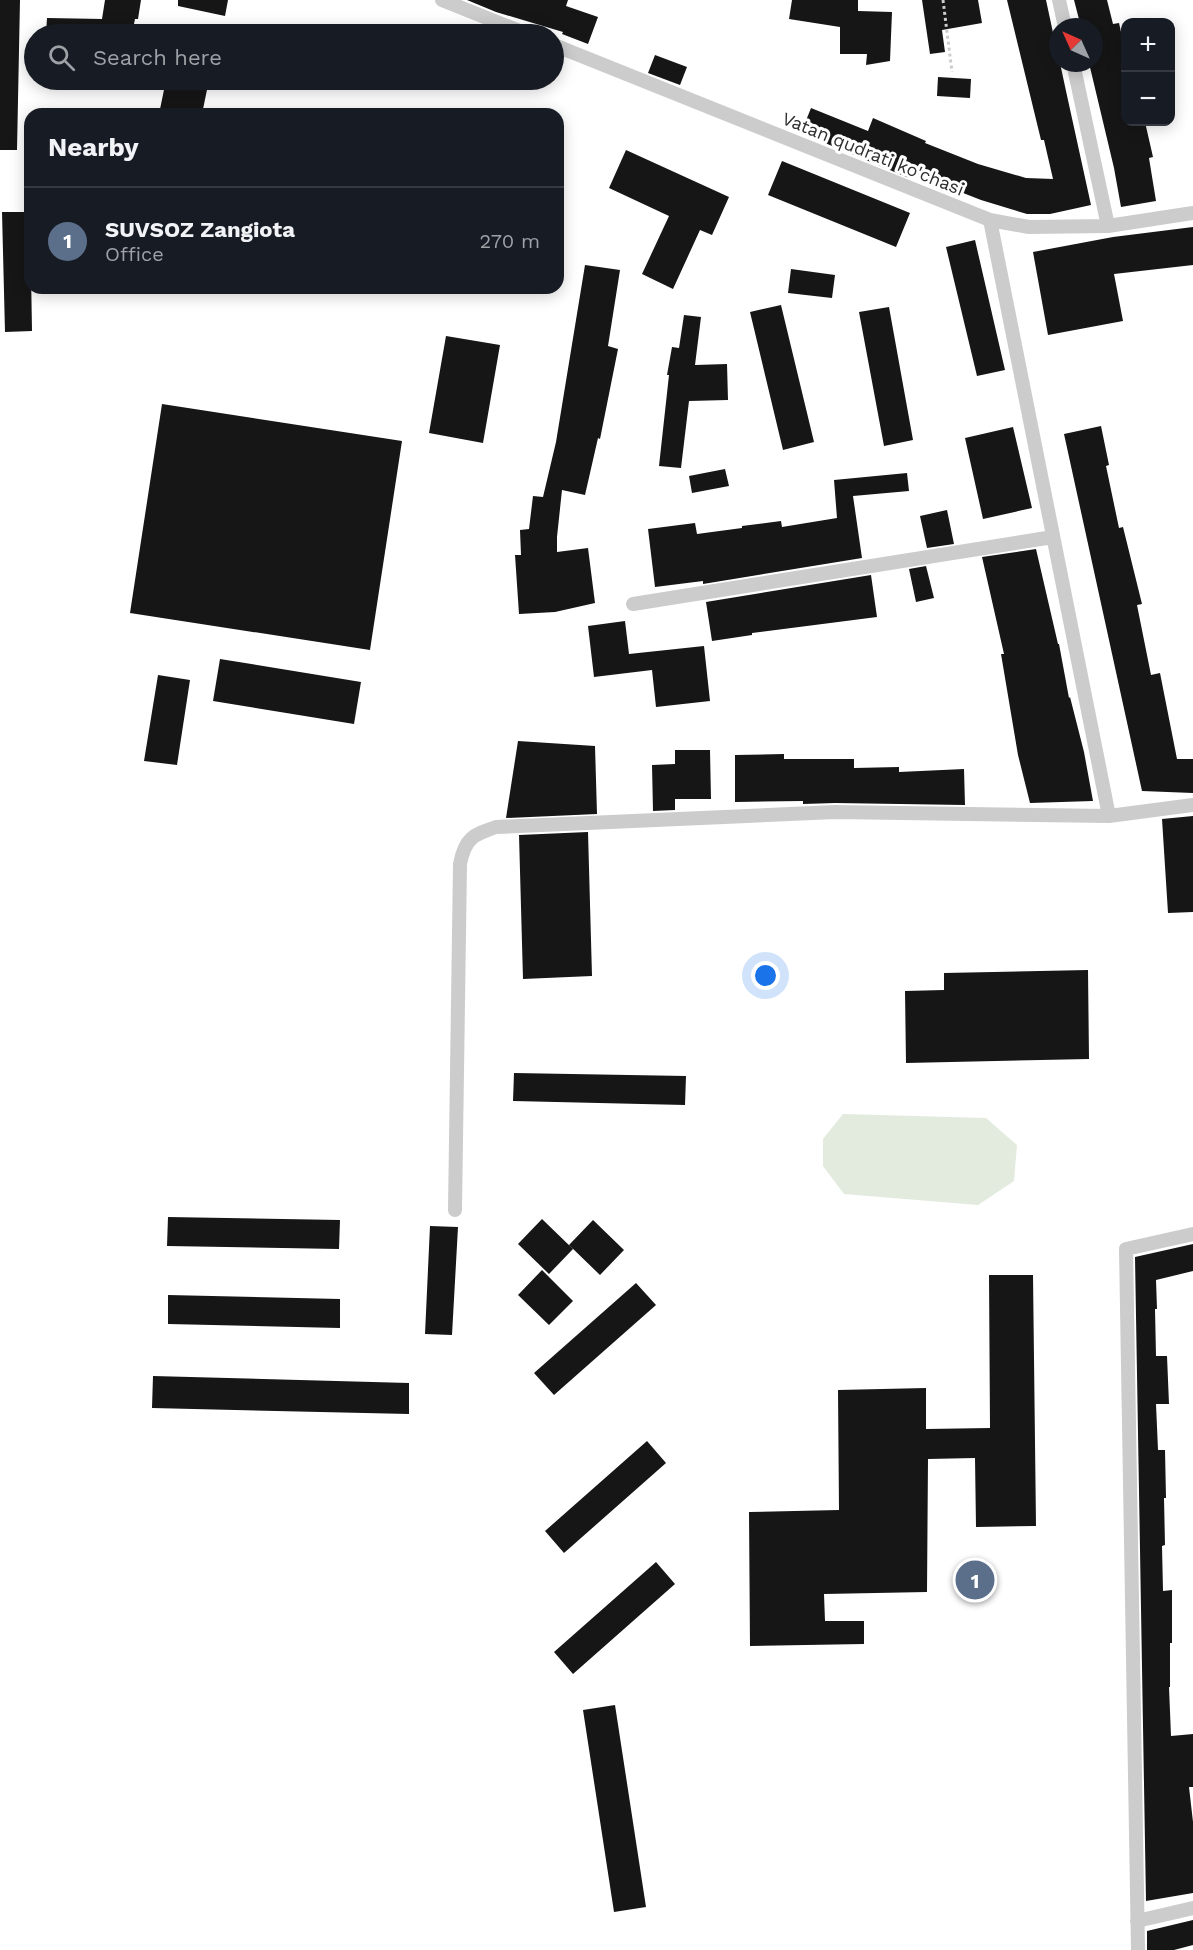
<!DOCTYPE html>
<html lang="en">
<head>
<meta charset="utf-8">
<style>
  body { margin:0; font-family:"Work Sans",sans-serif; background:#242831; color:#f1f3f6 }
  .controls { position:absolute; right:18px; top:18px; display:grid; overflow:hidden; border-radius:12px; box-shadow:0 3px 15px #0003 }
  .controls button { width:54px; height:54px; display:grid; place-items:center; padding:0; border:0; border-bottom:2px solid #363941; background:#171b24; color:#f1f3f6; font:30px sans-serif }
  .compass { position:absolute; left:1049px; top:18px; width:54px; height:54px; border-radius:50%; background:#171b24; box-shadow:0 3px 15px #0003; rotate:315deg }
  .you { position:absolute; left:766px; top:976px; width:21px; height:21px; margin:-15px; border:4px solid #fff; border-radius:50%; background:#1a73e8; box-shadow:0 0 0 9px #1a73e833 }
  .badge { display:grid; place-items:center; width:39px; height:39px; border-radius:50%; background:#db2777; color:#fff; font-size:20px; font-weight:700 }
  .pin { position:absolute; translate:-50% -50%; border:3px solid #fff; box-shadow:0 2px 6px #0006 }
  .list { margin:0; padding:0; list-style:none }
  h2 { display:flex; justify-content:space-between; align-items:center; height:78px; margin:0; padding:0 24px; font-size:26px }
  h2 small { font-size:20px; font-weight:400; color:#9ea1a6 }
  .list li { display:grid; grid-template-columns:39px 1fr auto; gap:18px; align-items:center; box-sizing:border-box; height:108px; padding:0 24px; border-top:2px solid #363941 }
  .list b { display:block; font-size:22px; white-space:nowrap }
  .list p { margin:0; font-size:20px; white-space:nowrap; color:#9ea1a6 }
  .list em { font-size:20px; font-style:normal; color:#9ea1a6 }
  .icon { flex:none; width:33px; height:33px; fill:none; stroke:currentColor; stroke-width:2; stroke-linecap:round; stroke-linejoin:round }
  .map { position:relative; flex:none; width:1193px; height:1950px; overflow:hidden }
  .search { position:absolute; background:#171b24; box-shadow:0 3px 15px #0003; left:24px; top:24px; width:540px; height:66px; display:flex; align-items:center; gap:15px; box-sizing:border-box; padding:0 21px; border-radius:33px; color:#9ea1a6; font-size:22px }
  .panel { position:absolute; background:#171b24; box-shadow:0 3px 15px #0003; left:24px; top:108px; width:540px; height:186px; border-radius:18px }
  .map>svg:first-child { display:block }
  .green { fill:#e2ebdd }
  .building { fill:#161616 }
  .lines { fill:none; stroke-linecap:round; stroke-linejoin:round }
  .path { stroke:#ccc; stroke-width:3; stroke-dasharray:3 3; stroke-linecap:butt }
  .street { stroke:#ccc; stroke-width:14 }
  .labels { text-anchor:middle; stroke-width:6; stroke-linejoin:round; paint-order:stroke }
  .street-label { font-size:18px; fill:#2f2f2f; stroke:#fff }
</style>
</head>
<body>
<div class="map">
<svg width="1193" height="1950" viewBox="0 0 1193 1950">
  <rect width="100%" height="100%" fill="#fff"/>
  <path class="green" d="M843,1114L986,1118L1017,1145L1014,1181L978,1205L844,1194L823,1166V1139Z"/>
  <path class="building" d="M0,0H20L17,150H0Z
    M105,0H141L138,19H135L132,34H46L47,18L102,19Z
    M178,0H228L225,16L178,6Z
    M467,0H568L566,6L598,17L588,44L562,34L563,32L496,12Z
    M792,0H858V11L892,12L890,61L866,65L867,54H840V27L789,19Z
    M922,0H978L982,23L942,30L945,52L930,54Z
    M1007,0H1046L1058,56V63H1060L1066,91L1091,205L1050,214H1027L981,200L912,173L909,178L801,133L811,108L868,131L873,118L926,141L925,143L978,164L1026,178L1053,179L1044,140H1041Z
    M1074,0H1107L1113,24L1119,23L1125,50V122H1145L1153,157L1149,158L1156,201L1121,207L1114,168L1089,63H1094V27H1081Z
    M655,55L687,67L680,85L648,73Z
    M938,77L971,79L970,98L937,96Z
    M166,80H209L202,114H159Z
    M626,150L729,197L712,235L700,230L673,289L642,274L669,216L609,188Z
    M782,161L910,213L896,247L768,195Z
    M2,212H30L32,331L5,332Z
    M1193,227V265L1114,274L1123,321L1048,335L1033,252L1113,237Z
    M975,240L1005,370L977,376L946,247Z
    M585,265L620,270L608,346L618,349L600,439L598,438L585,495L562,490L557,537V552L588,548L595,603L555,612L519,614L515,555H521L520,530L529,529L533,496L543,497L556,442Z
    M791,269L835,275L832,298L788,293Z
    M781,305L814,442L783,450L750,312Z
    M889,307L913,440L884,446L859,312Z
    M684,315L701,317L695,365L727,364L728,400L689,401L681,468L659,466L669,375H667L672,347L679,348Z
    M446,336L500,345L483,443L429,433Z
    M162,404L402,441L370,650L130,613Z
    M1101,426L1109,465L1106,466L1119,528L1123,527L1142,604L1137,605L1151,675L1160,673L1177,759H1193V793L1142,791L1064,434Z
    M1013,427L1032,508L983,519L965,438Z
    M725,469L729,486L692,493L689,476Z
    M907,473L909,491L853,496L862,558L703,584V581L655,587L648,529L695,523L697,534L742,528V526L781,521L782,527L837,518L834,480Z
    M947,510L954,544L927,548L920,516Z
    M1036,549L1058,644H1059L1069,698L1070,697L1084,752L1093,801L1030,803L1018,755L1001,654H1004L982,557Z
    M926,566L934,598L916,602L909,569Z
    M871,575L877,617L752,633V635L712,641L706,602Z
    M625,621L629,654L704,646L710,701L656,707L652,670L594,677L588,626Z
    M220,659L361,682L354,724L213,701Z
    M158,675L190,680L177,765L144,761Z
    M518,741L595,746L597,814L506,818Z
    M675,750H710L711,799H675V810L653,811L652,765L675,764Z
    M784,754V759H854V768L899,767V772L964,769L965,805L835,803L803,804V801L735,802V755Z
    M1193,816V912L1168,913L1162,819Z
    M588,832L592,976L523,979L519,835Z
    M1088,970L1089,1059L906,1063L905,991L944,990V973Z
    M514,1073L686,1076L685,1105L513,1101Z
    M168,1217L340,1220L339,1249L167,1246Z
    M542,1219L573,1249L549,1274L518,1244Z
    M593,1220L624,1250L600,1275L569,1245Z
    M430,1226L458,1227L452,1335L425,1334Z
    M1193,1244V1271L1156,1280L1157,1309H1155L1156,1356H1167L1169,1404H1156L1158,1450H1165L1166,1498H1164L1165,1545L1162,1546L1163,1591L1172,1590V1643H1170V1687H1169L1171,1736L1193,1734V1787H1189L1193,1822V1893L1146,1901L1135,1257Z
    M542,1270L573,1301L549,1325L518,1295Z
    M989,1275H1033L1036,1526L976,1527L975,1458L928,1459L927,1592L824,1594L825,1621H864V1644L750,1646L749,1512L839,1510L838,1390L926,1388V1429L990,1428Z
    M636,1283L656,1305L554,1395L534,1373Z
    M168,1295L340,1299V1328L168,1324Z
    M153,1376L409,1383V1414L152,1408Z
    M647,1441L666,1463L564,1553L545,1531Z
    M656,1562L675,1584L573,1674L554,1652Z
    M615,1705L646,1907L614,1912L583,1710Z
    M1193,1920V1945L1174,1950H1147V1931Z"/>
  <g class="lines">
    <path class="path" d="M943,0L952,72"/>
    <path class="street" d="M442,0L527,34
      M1059,0L1065,27
      M554,45L990,220L1029,227L1108,226L1193,213
      M1073,63L1108,226
      M990,220L1109,816
      M633,604L1053,537
      M455,1210L460,864C465,838 473,835 496,827L835,812L1109,816L1193,805
      M1137,1921L1193,1908
      M1138,1950L1126,1249L1193,1234"/>
  </g>
  <g class="labels">
    <g class="street-label">
      <text transform="translate(873 154) rotate(22)" y="6">Vatan qudrati ko'chasi</text>
    </g>
  </g>
</svg>
<div class="controls">
<button>+</button>
<button>−</button>
</div>
<svg class="compass" viewBox="-18 -18 36 36"><path d="M0-13l5 13h-10z" fill="#e53935"/><path d="M0 13l5-13h-10z" fill="#9ea1a6"/></svg>
<div class="you"></div>
<div class="pin badge" style="left:975px;top:1580px;background:#5c6f8a">1</div>
<div class="search"><svg class="icon" aria-label="search" viewBox="0 0 24 24"><circle cx="10" cy="10" r="6"/><path d="M15 15l6 6"/></svg>Search here</div>
<section class="panel">
<h2>Nearby<small></small></h2>
<ul class="list">
<li><span class="badge" style="background:#5c6f8a">1</span><div><b>SUVSOZ Zangiota</b><p>Office</p></div><em>270 m</em></li>
</ul>
</section>
</div>
</body>
</html>
